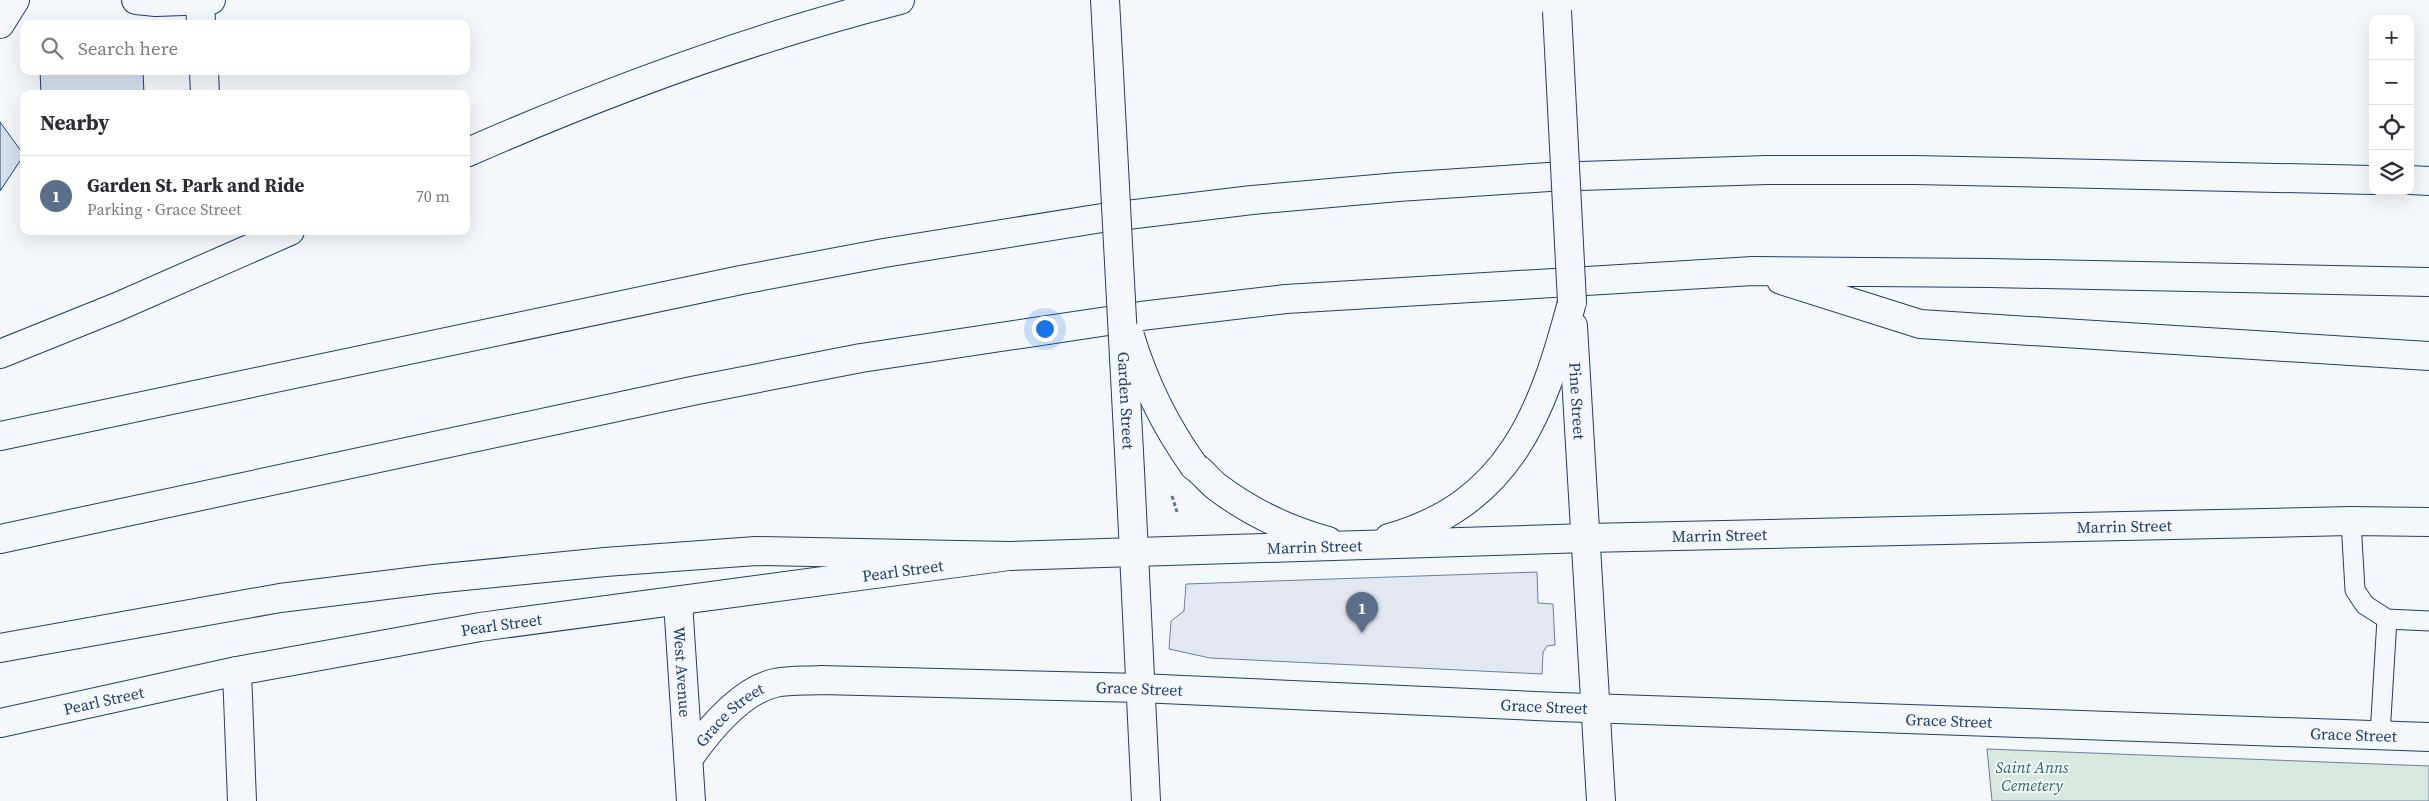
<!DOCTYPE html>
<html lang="en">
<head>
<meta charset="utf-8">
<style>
  body { margin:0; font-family:"Source Serif 4",serif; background:#f2f2f3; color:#2b2b33 }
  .controls { position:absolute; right:15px; top:15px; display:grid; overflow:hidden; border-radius:10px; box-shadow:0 5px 20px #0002 }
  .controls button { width:45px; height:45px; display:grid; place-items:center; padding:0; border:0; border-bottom:1px solid #e1e1e2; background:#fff; color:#2b2b33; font:25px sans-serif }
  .you { position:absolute; left:1044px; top:328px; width:18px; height:18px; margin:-12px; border:4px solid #fff; border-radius:50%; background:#1a73e8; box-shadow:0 0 0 8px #1a73e833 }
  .badge { display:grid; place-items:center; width:32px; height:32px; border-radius:50%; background:#ea580c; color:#fff; font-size:16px; font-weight:700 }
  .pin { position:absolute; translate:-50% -41px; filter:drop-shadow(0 1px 2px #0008) }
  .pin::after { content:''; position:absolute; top:26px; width:18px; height:15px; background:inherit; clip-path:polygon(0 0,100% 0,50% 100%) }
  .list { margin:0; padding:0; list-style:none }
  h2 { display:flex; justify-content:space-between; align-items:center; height:65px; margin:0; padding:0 20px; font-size:21px }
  h2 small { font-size:16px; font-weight:400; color:#7c7c81 }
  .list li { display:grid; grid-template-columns:32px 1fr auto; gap:15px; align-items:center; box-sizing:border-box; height:80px; padding:0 20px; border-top:1px solid #e1e1e2 }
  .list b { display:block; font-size:19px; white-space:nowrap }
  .list p { margin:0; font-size:16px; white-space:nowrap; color:#7c7c81 }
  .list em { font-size:16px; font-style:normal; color:#7c7c81 }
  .icon { flex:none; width:28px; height:28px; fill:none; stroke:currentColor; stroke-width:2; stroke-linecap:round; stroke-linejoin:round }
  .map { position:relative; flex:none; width:2429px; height:801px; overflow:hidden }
  .search { position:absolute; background:#fff; box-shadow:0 5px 20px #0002; left:20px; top:20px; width:450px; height:55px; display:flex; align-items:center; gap:12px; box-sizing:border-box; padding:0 18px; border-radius:10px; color:#7c7c81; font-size:19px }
  .panel { position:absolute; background:#fff; box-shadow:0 5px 20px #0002; left:20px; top:90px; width:450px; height:145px; border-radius:10px }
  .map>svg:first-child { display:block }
  .green { fill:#d7e8df; stroke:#687fa3 }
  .parking { fill:#e3e8f0; stroke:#687fa3 }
  .building { fill:#d5e0f0; stroke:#1d3f73 }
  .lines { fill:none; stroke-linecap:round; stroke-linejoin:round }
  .service-casing { stroke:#1d3f73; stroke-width:21 }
  .minor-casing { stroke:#1d3f73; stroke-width:30 }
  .tertiary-casing { stroke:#1d3f73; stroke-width:30 }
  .secondary-casing { stroke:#1d3f73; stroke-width:30 }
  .motorway-casing { stroke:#1d3f73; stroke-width:30 }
  .path { stroke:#5e769c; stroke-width:3; stroke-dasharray:4 2.5; stroke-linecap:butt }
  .service { stroke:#f4f7fb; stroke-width:19 }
  .minor { stroke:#f4f7fb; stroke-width:28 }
  .tertiary { stroke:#f4f7fb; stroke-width:28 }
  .secondary { stroke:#f4f7fb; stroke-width:28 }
  .motorway { stroke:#f4f7fb; stroke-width:28 }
  .secondary-bridge-casing { stroke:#1d3f73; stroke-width:30; stroke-linecap:butt }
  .secondary-bridge { stroke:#f4f7fb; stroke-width:28 }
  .labels { text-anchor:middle; stroke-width:4; stroke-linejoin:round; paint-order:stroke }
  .street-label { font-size:16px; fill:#1d3f73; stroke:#f4f7fb }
  .park-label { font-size:16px; font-style:italic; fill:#2c6c60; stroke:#f4f7fb }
</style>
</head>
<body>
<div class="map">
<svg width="2429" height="801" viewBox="0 0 2429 801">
  <rect width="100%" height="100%" fill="#f4f7fb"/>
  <path class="green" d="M1987,749L2429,766V801H1992Z"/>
  <path class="parking" d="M1537,572L1538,603L1553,604L1555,645L1547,646L1543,652L1542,674L1210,658L1169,649L1171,621L1184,611L1186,584Z"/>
  <path class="building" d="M40,71H143L144,94H41Z
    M0,122L24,155L0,191Z"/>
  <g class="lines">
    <g class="service-casing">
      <path id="service" d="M2351,521L2355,590L2365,605L2387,619L2429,621
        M2380,735L2387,619"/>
    </g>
    <g class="minor-casing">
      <g id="minor">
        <path d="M200,0L201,24"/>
        <path d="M0,24L15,0"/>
        <path d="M204,71L205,94"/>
        <path id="s1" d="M678,602L691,801"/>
        <path d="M237,671L242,801"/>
        <path id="s2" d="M689,758C708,731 740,691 775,683C789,680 806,681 821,680L1140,688L1559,707L2429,737"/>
      </g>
    </g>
    <g class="tertiary-casing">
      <path id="tertiary" d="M136,0L156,2L211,0"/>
    </g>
    <g class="secondary-casing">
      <g id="secondary">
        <path d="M1105,0L1109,73"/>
        <path id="s3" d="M1573,326L1601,801"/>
        <path d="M1194,466C1203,472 1209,481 1217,487C1250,512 1288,530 1328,541"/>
        <path d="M1130,471L1146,801"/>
        <path d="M1389,538C1510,504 1543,412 1572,302"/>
        <path id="s4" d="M0,723L237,671L480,627L1009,556L1587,538L2351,521L2429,522"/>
      </g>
    </g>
    <g class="motorway-casing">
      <path id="motorway" d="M466,153C607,91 751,38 900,0
        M2410,180L2429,181
        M1781,280L1920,324L2429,356
        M0,354L117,307L290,231
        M0,436L741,280L884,253L1102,218L1252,200L1398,187L1549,177L1767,170H1914L2373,180
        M0,539L692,391L861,358L1141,316L1286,299L1753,271L1990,273L2429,282
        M0,648L280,598L434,579L605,562L756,551L1009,556"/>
    </g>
    <path class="path" d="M1172,496L1177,512"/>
    <use href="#service" class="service"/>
    <use href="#minor" class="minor"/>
    <use href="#tertiary" class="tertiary"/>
    <use href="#secondary" class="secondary"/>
    <use href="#motorway" class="motorway"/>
    <g class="secondary-bridge-casing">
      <g id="secondary-bridge">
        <path d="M1557,11L1572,302"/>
        <path id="s5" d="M1109,73L1130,471"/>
        <path d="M1130,336C1144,382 1166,427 1194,466"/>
      </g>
    </g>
    <use href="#secondary-bridge" class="secondary-bridge"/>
  </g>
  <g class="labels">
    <g class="street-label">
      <text dy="6" stroke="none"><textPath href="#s5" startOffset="328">Garden Street</textPath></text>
      <text dy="6" stroke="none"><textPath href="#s3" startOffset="75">Pine Street</textPath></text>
      <text dy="6" stroke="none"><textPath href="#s4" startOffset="2139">Marrin Street</textPath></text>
      <text dy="6" stroke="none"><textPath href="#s4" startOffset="1734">Marrin Street</textPath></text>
      <text dy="6" stroke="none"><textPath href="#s4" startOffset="1329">Marrin Street</textPath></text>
      <text dy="6" stroke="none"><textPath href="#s4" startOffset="916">Pearl Street</textPath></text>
      <text dy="6" stroke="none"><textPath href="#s4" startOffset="511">Pearl Street</textPath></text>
      <text dy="6" stroke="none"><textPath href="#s1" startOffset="70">West Avenue</textPath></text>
      <text dy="6" stroke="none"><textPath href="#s2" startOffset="481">Grace Street</textPath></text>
      <text dy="6" stroke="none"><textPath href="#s4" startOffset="106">Pearl Street</textPath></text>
      <text dy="6" stroke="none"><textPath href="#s2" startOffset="886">Grace Street</textPath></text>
      <text dy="6" stroke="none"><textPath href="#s2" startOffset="60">Grace Street</textPath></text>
      <text dy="6" stroke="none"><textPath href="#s2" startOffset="1291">Grace Street</textPath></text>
      <text dy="6" stroke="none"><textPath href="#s2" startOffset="1696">Grace Street</textPath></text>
    </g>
    <g class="park-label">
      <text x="2032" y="773">Saint Anns<tspan x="2032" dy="18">Cemetery</tspan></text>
    </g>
  </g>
</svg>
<div class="controls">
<button>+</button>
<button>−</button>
<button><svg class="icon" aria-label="locate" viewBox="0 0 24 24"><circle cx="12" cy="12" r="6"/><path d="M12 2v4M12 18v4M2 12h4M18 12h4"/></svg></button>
<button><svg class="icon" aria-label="layers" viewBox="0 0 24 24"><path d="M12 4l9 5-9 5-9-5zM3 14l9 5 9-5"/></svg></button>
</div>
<div class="you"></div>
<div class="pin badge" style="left:1362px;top:633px;background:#5c6f8a">1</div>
<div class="search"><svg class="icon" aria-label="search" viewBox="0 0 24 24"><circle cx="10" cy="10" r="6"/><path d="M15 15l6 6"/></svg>Search here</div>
<section class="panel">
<h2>Nearby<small></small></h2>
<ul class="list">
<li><span class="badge" style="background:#5c6f8a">1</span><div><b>Garden St. Park and Ride</b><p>Parking · Grace Street</p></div><em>70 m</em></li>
</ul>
</section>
</div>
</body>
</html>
